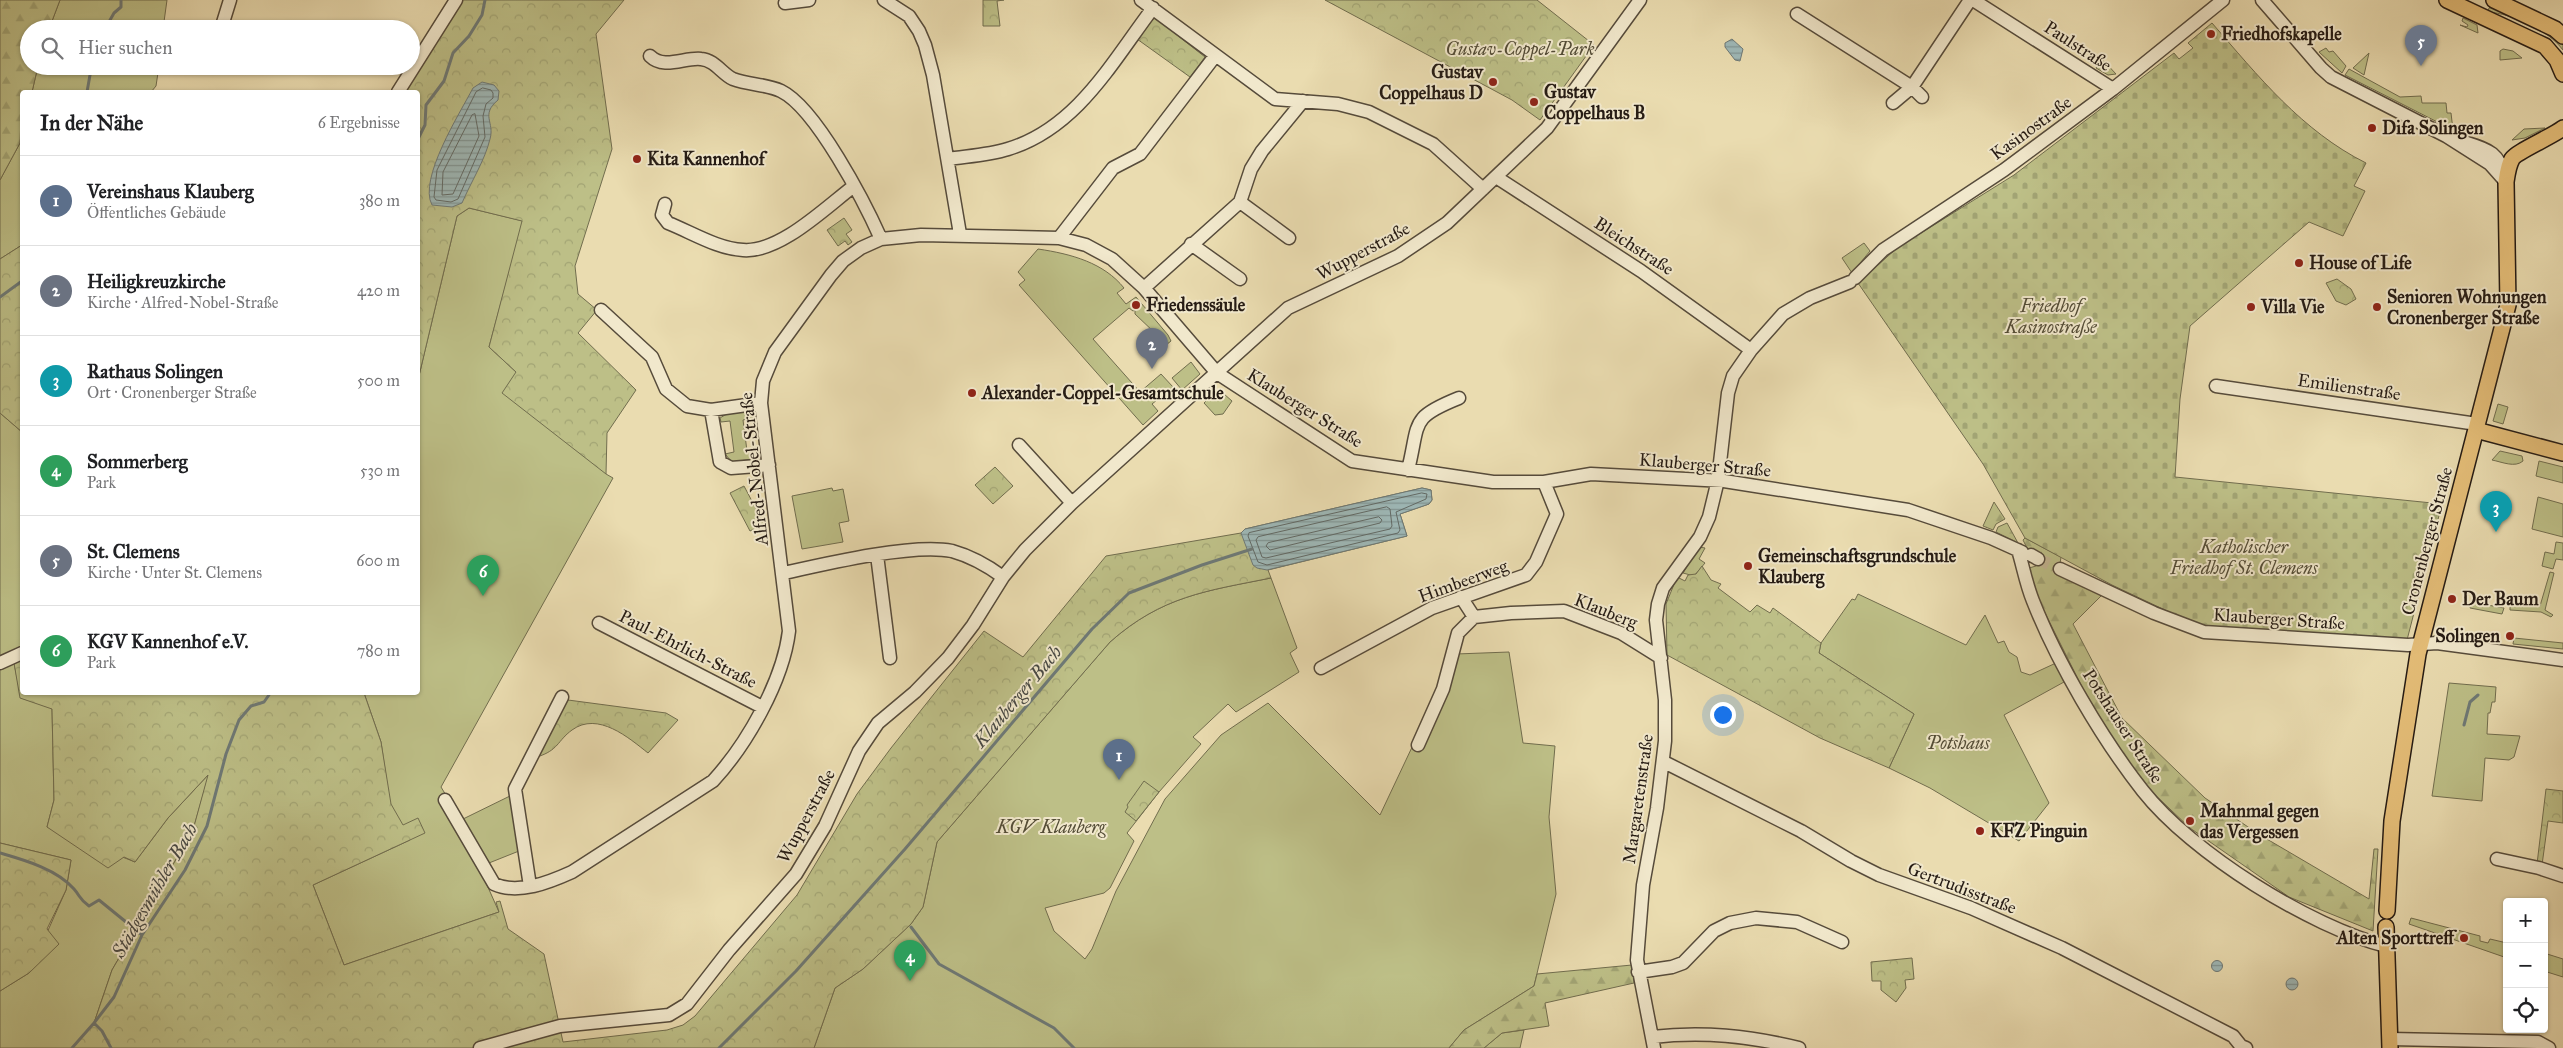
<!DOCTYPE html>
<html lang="de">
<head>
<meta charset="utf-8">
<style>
  body { margin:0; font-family:"IM FELL Great Primer",serif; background:#f2f2f2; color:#202124 }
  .controls { position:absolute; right:15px; bottom:15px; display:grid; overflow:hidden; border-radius:5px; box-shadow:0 1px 4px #0004 }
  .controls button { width:45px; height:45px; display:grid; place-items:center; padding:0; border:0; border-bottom:1px solid #e0e0e0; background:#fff; color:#202124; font:25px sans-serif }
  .you { position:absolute; left:1722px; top:714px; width:18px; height:18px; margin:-12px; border:4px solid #fff; border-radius:50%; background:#1a73e8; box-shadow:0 0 0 8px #1a73e833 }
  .badge { display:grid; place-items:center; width:32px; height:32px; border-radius:50%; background:#d93025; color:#fff; font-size:16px; font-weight:700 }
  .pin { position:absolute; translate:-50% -41px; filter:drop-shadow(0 1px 2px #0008) }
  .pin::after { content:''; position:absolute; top:26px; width:18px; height:15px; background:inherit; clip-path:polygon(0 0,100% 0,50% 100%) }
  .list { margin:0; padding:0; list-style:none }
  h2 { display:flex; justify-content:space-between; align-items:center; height:65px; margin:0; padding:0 20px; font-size:21px }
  h2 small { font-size:16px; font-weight:400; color:#757577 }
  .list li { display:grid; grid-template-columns:32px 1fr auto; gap:15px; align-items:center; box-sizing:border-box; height:90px; padding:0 20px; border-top:1px solid #e0e0e0 }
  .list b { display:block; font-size:19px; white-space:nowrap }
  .list p { margin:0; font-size:16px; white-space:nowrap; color:#757577 }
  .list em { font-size:16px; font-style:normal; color:#757577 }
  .icon { flex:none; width:28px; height:28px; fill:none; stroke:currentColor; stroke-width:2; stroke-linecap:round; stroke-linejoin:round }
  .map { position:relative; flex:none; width:2563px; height:1048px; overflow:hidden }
  .search { position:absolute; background:#fff; box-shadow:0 1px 4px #0004; left:20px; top:20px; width:400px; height:55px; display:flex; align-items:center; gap:12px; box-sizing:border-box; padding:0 18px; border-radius:28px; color:#757577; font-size:19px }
  .panel { position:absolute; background:#fff; box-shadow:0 1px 4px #0004; left:20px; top:90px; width:400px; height:605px; border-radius:5px }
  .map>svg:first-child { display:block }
  .green { fill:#bdbf87; stroke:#716d4e }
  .forest { fill:url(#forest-firs); stroke:#716d4e }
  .cemetery { fill:url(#cemetery-stones); stroke:#716d4e }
  .park { fill:url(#park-crowns); stroke:#716d4e }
  .water { fill:url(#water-rules); stroke:#6e7976 }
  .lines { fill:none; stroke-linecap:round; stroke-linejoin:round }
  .shore { stroke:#626a66; stroke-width:1 }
  .stream { stroke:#6e7976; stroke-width:3 }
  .minor-tunnel { stroke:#c3b591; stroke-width:12; stroke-dasharray:12 6; stroke-linecap:butt }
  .minor-casing { stroke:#564b3b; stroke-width:15 }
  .major-casing { stroke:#251b14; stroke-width:18 }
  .minor { stroke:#f1e8cc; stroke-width:12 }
  .major { stroke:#e5be78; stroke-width:15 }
  .poi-dot { fill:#8f2418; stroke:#f1e8cc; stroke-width:2 }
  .labels { text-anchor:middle; stroke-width:4; stroke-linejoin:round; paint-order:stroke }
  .poi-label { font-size:18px; font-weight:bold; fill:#251b14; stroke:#f1e8cc; text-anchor:start }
  .street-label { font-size:18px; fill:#251b14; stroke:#f1e8cc }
  .park-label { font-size:18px; font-style:italic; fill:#534c36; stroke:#f1e8cc }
  .water-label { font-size:19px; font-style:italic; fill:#494a45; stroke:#f1e8cc }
</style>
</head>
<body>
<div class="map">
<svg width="2563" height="1048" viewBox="0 0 2563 1048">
  <defs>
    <pattern id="forest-firs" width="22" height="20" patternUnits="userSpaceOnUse" patternTransform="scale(1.25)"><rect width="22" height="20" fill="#bdbf87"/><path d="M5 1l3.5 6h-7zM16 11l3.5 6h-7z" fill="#a2a474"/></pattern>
    <pattern id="cemetery-stones" width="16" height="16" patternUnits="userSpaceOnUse" patternTransform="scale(1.25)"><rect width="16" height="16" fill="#bdbf87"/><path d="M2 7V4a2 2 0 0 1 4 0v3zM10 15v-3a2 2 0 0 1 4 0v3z" fill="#a2a474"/></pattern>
    <pattern id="park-crowns" width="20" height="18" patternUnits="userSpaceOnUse" patternTransform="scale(1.25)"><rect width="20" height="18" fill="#bdbf87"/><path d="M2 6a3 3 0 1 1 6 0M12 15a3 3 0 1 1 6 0" fill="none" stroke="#a2a474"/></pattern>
    <pattern id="water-rules" width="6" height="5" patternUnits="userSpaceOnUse" patternTransform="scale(1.25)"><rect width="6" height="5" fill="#9eb8b7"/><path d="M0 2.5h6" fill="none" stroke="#819594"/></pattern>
  </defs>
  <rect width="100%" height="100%" fill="#eadcb0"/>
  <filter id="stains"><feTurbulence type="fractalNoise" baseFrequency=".004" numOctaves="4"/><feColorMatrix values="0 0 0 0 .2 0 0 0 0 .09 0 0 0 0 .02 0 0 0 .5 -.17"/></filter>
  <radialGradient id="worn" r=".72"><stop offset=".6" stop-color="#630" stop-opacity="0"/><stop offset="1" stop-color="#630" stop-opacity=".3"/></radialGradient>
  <path class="green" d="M60,0H167L163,29H49Z
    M2496,6L2556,38L2563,45V50C2547,29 2513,14 2488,12L2489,8Z
    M2463,18L2477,25L2478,33L2460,25L2467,27L2468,25L2462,21Z
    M2326,48L2329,52L2333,51L2346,66L2342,73L2319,52Z
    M2503,49L2513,51L2522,58L2500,60V51Z
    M2369,53L2364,75L2353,68Z
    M2102,59L2116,74L2108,75L2096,68Z
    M38,66H159L156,86L151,92H32Z
    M2349,69L2400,97L2421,96L2422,103H2446L2447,113H2451L2453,130L2345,75Z
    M2545,128L2525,138L2512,140L2524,129Z
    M22,134V245L0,259V180L20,143Z
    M469,208L523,221L489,347L516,372L606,474L613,478L441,787L461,820L512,795L519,851L479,867L499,912L344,965L313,885L410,840L390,804L381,742L364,693L418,692V380L457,216Z
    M1864,243L1870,251L1852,273L1842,258Z
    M1038,249C1072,254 1104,263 1124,288L1117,293L1126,304L1136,297L1168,335L1171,341L1166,345L1161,341L1160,342L1155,336L1156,334L1135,314V310L1133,311L1129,308L1093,339L1140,392L1161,374L1173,387L1152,404L1158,411L1143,425L1019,285L1025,280L1018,272Z
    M1191,362L1200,374L1182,390L1172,378Z
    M2498,404L2508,407L2503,424L2493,421Z
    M741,410L752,413L753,418L743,420L747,451L756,450L753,459L732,462L725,454L734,452L730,421L721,422L720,418L730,412Z
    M0,413L22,432V650L14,663L21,698L52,708L54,800L47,827L135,862L168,818L209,774L193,830L112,970L94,1023L72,1048H0V991L29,973L66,890L71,860L0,843Z
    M2500,451L2522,456L2523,461C2515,468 2502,462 2492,460Z
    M2539,461L2563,467V483L2536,476Z
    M832,488L833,491L843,489L849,521L839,523L843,542L802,549L792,496Z
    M2538,497L2563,504V537L2532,529Z
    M2556,542L2563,543V560L2556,559L2553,569L2542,566L2545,552L2554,554Z
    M1699,547L1705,548L1699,559L1705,563L1694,576L1683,573Z
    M2550,572L2554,573L2545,610L2553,615L2551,617L2541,612L2510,610V604L2540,606Z
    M1271,578L1297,648L1290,653L1299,672L1236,712L1228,704L1193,737L1201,744L1159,792L1127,833L1134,841L1110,888L1104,893L1045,908L1054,931L1085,959L1092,949L1116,891L1165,799L1221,735L1268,703L1380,815L1456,654L1509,652L1523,743L1555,746L1549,817L1556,894L1534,986L1464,1030L1449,1048H814L835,988L863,969L911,924L923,907L937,842L1110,642C1162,596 1206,591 1271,578Z
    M1858,594L1966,645L1985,615L1998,643L2004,641L2009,652L2017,657L2021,672L2030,675L2056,663L2064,682L2004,715L2049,803L2019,841L1930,788L1889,768L1914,714L1819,653L1821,643L1852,599L1855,600Z
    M2471,602L2504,608L2502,614L2470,608Z
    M2514,638L2563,643V649L2513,644Z
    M2449,683L2496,687L2495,702H2492L2490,713H2488L2487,734L2520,736L2514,757L2509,760L2485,758L2482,801L2432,796Z
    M2411,918L2480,936V941L2488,943L2490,939L2507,943V958L2409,924Z
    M2544,953L2563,959V977L2544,971Z
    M1524,1030L1520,1048H1484L1502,1033Z"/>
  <path class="forest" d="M0,0H60L49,29H29V66H38L32,92H22L20,143L0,180Z
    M1994,502L2005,519L1996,524L1993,530L1983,526Z
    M2007,523L2018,543L1996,532L1998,527Z
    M2025,538L2061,557L2060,564L2102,595L2073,624L2122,718L2205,798L2260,835L2369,899L2374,849H2378L2373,931L2289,897L2190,828L2151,791L2126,762L2082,687L2038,599L2029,568L2036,566L2023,540Z
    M1632,965L1634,983L1545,1003L1549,1026L1502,1033L1484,1048H1449L1464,1030L1534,986L1537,974Z"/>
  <path class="cemetery" d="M2212,23C2258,76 2302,131 2366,163L2354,186L2365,191L2343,236L2309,222L2190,326L2180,399L2175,477L2442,504L2407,640L2201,627L2112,585L2025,538L1983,464L1858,283L1897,248L2014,175L2174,53L2179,59L2193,48L2188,43Z"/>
  <path class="park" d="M462,0H624L596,34L612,149L575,266L578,294L597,310L578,333L636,390L607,433L606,474L502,393L516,372L489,347L522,221L469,208L457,216L418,380V92H403Z
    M983,0H1004L997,1L1000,26H983Z
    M1325,0H1537L1594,45L1540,120L1512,100Z
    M1154,17L1205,57L1190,77L1137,39Z
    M844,218L852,230L846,234L852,242L848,245L845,241L838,246L827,230Z
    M22,245V432L0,413V259Z
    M2337,279L2351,289L2356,299L2346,305L2336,301L2326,283Z
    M1224,394L1232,401L1223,414L1215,415L1204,403L1212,395Z
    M995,467L1013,486L993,504L975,485Z
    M744,486L764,524L750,531L730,493Z
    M1422,488L1431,490L1432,500L1429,504L1400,514L1407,536L1268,570L1271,578C1206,591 1162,596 1110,642L937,842L923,907L911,924L863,969L835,988L814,1048H72L94,1023L112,970L193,830L208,775L168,818L135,862L124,857L108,868L47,827L54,800L52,709L20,698L14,663L22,658V692L364,693L381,742L391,804L403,825L418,818L425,833L313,885L344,965L499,912L496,902L500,901L508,929L544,954L563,1042L667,1030L683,1025L695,1016L797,895L857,794L891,748L984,631L1023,657L1106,556L1241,533L1245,529Z
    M1702,566L1711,580L1721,584L1718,588L1750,612L1757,605L1770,613L1773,608L1821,643L1819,653L1914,714L1889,768L1820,738L1667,655L1666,604L1677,577L1685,581L1688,575L1696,574Z
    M568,700L666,713L678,720L648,753C629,738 598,711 572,730C557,741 559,750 537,757L562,704Z
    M1144,781L1159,792L1136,821L1125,812L1128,807L1127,805Z
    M2546,789L2563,791V823L2548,821L2542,865L2537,864Z
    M0,843L71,860L66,890L47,929L59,944L29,973L0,991Z
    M1912,958L1914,979L1905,980L1906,988L1896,1002L1881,990V981H1872L1871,962Z"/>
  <path class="water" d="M1732,39L1743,49L1740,61L1735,60L1725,47V43Z
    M482,82L494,85L499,91L498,100C480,115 495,122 490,139C485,160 471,182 462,203L452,207L432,205C418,179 460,113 473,88Z
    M1422,488L1431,490L1432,500L1429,504L1400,514L1407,536L1267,570L1257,568L1253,565L1241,533L1245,529Z
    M2211.5 966a5.5 5.5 0 1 1 11 0a5.5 5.5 0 1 1-11 0Z
    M2286 984a6 6 0 1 1 12 0a6 6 0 1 1-12 0Z"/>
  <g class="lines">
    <path class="shore" d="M483,88L491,90L493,93V98L486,104L483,116L485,137L458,199L451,202L436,200L434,197L437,170L476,92Z
      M475,114L479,136L453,194L442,195L443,172L472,115Z
      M1422,493L1427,494L1426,499L1396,512L1400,530L1398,533L1267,565L1258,562L1248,536L1249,533Z
      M1387,507L1390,509L1392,526L1390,529L1266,558L1262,557L1256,540L1258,537Z
      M1379,517L1382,520L1380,523L1270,550L1266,546L1268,543Z"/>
    <path class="stream" d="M105,29L114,13L121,7V0
      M87,92L90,75L95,66
      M418,139L425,125L426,105L444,81L453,53L469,36L482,15L485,0
      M0,297L22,281
      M2464,725L2470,702L2478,695
      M0,853C24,860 57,869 74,889C81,897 79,899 89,906L99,900L142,935
      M911,927L939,964L1054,1028L1074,1048
      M94,1023L102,1031L111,1048
      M72,1048L94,1023L114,997L142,935L185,870L207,826L226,754L239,720L251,706L264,702L271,692
      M719,1048L796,971L905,849L1092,629L1129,593L1202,565L1252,549"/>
    <path class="minor-tunnel" d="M2038,559L2060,569"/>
    <g class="minor-casing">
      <path id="minor" d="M884,0L909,16L919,31L925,45L933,75L960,234
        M1141,0L1275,99L1338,104L1369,112L1433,144L1483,189
        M1973,0L2113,89
        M2262,0L2321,68L2331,77L2446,136L2490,164L2506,182
        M785,3L809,0
        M1797,14L1912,87L1922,97
        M221,29L230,0
        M650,56C664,70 685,57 701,59C715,60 722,74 733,79C749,85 766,84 781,91C816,108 865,203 881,239
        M398,92L456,0
        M1893,103L1912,87L1970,0
        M2461,141C2486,149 2500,151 2505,179
        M948,159C968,156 989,155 1008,149C1077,128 1112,62 1153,8
        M1496,177L1641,271L1751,350
        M1240,202L1289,238
        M665,204L662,215L668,223C691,232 718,249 743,250C780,253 826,207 854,186
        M1059,238L1113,168L1140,154L1215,56
        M1191,244L1240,279
        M1855,278L1883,250L2004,170L2113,89L2223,0
        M1144,288L1240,202L1251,169L1262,151L1303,101
        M601,310L652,357L666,389L687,406L711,410L761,403
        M2216,386L2477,424
        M711,410L720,462L731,468L769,465
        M1019,445L1072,503
        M1408,470C1420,422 1409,418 1459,398
        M2018,550C2023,566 2026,584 2033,601C2057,662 2102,739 2143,791C2192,853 2310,927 2386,946
        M877,555L890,658
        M2031,555L2038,559
        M2060,569L2154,613L2204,632L2408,645L2437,643L2563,660
        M784,573C824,564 913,543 952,551C970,556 988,566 1003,577
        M1474,617L1511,613L1564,611L1621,633L1661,658
        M599,623L762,707
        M0,663L22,653
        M1321,668L1432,608L1526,575L1536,562L1557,514L1544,482
        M1418,745L1443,689L1458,633L1474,617L1461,597
        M1664,762L1801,831L1851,861L1879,875L1971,908L2062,948L2233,1036L2241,1046L2246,1048
        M445,800L494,884C518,895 550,882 572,872L713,781C747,744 783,681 789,631L761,403L763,381L775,352L831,275L843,261L861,248L881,239L921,235L1059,238L1086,245L1112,259L1144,288L1217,373L1352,461L1493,482H1544L1591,474L1724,481L1908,510L1991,538L2022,552
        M2497,859L2539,868L2563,876
        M530,886L515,789L562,697
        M1638,972L1672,967L1683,963L1714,931L1730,923L1756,918L1797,922L1842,942
        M1652,1037C1703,1031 1749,1036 1799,1048
        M2390,1039L2538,1042L2549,1048
        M480,1048L560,1026L669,1015L687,1004L729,950L796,874L825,826L859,751L878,723L915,692L948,658L973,625L1003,577L1025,550L1072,503L1288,308L1398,256L1447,223L1547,128L1640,0
        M1654,1048L1637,960L1643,885L1657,808L1665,741V700L1656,620L1658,604L1663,588L1700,537L1709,517L1718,480L1728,393L1733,376L1751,350L1783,314L1810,298L1850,282"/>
    </g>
    <g class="major-casing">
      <path id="major" d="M2447,0L2545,46L2557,60L2563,74
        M2494,0L2555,29L2563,36
        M2476,430L2563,453
        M2387,911L2392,821L2418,654L2508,305L2506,182C2507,175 2508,166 2512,159C2516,152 2553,136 2563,128
        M2386,927L2390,1048"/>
    </g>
    <use href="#minor" class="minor"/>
    <use href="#major" class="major"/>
  </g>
  <g class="poi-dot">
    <circle cx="2211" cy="34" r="5"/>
    <circle cx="1493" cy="82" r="5"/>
    <circle cx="1534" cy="102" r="5"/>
    <circle cx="2372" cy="128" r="5"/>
    <circle cx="637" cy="159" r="5"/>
    <circle cx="2299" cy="263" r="5"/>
    <circle cx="1136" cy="305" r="5"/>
    <circle cx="2251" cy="307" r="5"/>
    <circle cx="2377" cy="307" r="5"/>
    <circle cx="972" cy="393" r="5"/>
    <circle cx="1748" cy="566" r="5"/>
    <circle cx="2452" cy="599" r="5"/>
    <circle cx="2510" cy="636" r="5"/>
    <circle cx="2190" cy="821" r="5"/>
    <circle cx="1980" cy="831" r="5"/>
    <circle cx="2464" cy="938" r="5"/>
  </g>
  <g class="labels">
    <g class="poi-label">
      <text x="2221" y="40">Friedhofskapelle</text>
      <text x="1483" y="78" text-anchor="end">Gustav<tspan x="1483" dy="21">Coppelhaus D</tspan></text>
      <text x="1544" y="98">Gustav<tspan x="1544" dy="21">Coppelhaus B</tspan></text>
      <text x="2382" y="134">Difa Solingen</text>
      <text x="647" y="165">Kita Kannenhof</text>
      <text x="2309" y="269">House of Life</text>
      <text x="2387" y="303">Senioren Wohnungen<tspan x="2387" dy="21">Cronenberger Straße</tspan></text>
      <text x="1146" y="311">Friedenssäule</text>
      <text x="2261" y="313">Villa Vie</text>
      <text x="982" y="399">Alexander-Coppel-Gesamtschule</text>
      <text x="1758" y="562">Gemeinschaftsgrundschule<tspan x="1758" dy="21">Klauberg</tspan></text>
      <text x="2462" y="605">Der Baum</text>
      <text x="2500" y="642" text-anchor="end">Solingen</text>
      <text x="2200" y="817">Mahnmal gegen<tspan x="2200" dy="21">das Vergessen</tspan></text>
      <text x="1990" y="837">KFZ Pinguin</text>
      <text x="2454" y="944" text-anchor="end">Alten Sporttreff</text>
    </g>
    <g class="street-label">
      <text transform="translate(2078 46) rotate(33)" y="6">Paulstraße</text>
      <text transform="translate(2031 128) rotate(-36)" y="6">Kasinostraße</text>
      <text transform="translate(1634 246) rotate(33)" y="6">Bleichstraße</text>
      <text transform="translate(1363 251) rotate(-28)" y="6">Wupperstraße</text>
      <text transform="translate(2349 387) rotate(8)" y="6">Emilienstraße</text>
      <text transform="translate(1305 408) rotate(32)" y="6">Klauberger Straße</text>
      <text transform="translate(1705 465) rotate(5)" y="6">Klauberger Straße</text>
      <text transform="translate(754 469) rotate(-96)" y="6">Alfred-Nobel-Straße</text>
      <text transform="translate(2427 541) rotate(-75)" y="6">Cronenberger Straße</text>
      <text transform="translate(1463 581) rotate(-20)" y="6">Himbeerweg</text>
      <text transform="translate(1606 611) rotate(22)" y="6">Klauberg</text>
      <text transform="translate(2279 619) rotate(4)" y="6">Klauberger Straße</text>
      <text transform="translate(688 649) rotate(27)" y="6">Paul-Ehrlich-Straße</text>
      <text transform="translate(2123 726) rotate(57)" y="6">Potshauser Straße</text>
      <text transform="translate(1638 799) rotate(-82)" y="6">Margaretenstraße</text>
      <text transform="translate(806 816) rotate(-62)" y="6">Wupperstraße</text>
      <text transform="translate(1962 888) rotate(21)" y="6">Gertrudisstraße</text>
    </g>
    <g class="park-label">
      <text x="1520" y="55">Gustav-Coppel-Park</text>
      <text x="2051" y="312">Friedhof<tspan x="2051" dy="21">Kasinostraße</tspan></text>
      <text x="2244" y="553">Katholischer<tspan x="2244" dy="21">Friedhof St. Clemens</tspan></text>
      <text x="1958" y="749">Potshaus</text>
      <text x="1051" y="833">KGV Klauberg</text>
    </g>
    <g class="water-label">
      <text transform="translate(1017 696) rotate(-50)" y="7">Klauberger Bach</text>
      <text transform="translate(154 890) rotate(-60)" y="7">Städgesmühler Bach</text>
    </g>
  </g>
  <rect width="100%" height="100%" filter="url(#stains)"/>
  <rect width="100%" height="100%" fill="url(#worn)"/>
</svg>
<div class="controls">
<button>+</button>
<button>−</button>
<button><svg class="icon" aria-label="locate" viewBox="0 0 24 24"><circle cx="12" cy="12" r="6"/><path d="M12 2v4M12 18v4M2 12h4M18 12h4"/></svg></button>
</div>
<div class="you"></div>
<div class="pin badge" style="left:1119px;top:780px;background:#5c6f8a">1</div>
<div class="pin badge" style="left:1152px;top:369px;background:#6b7280">2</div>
<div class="pin badge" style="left:2496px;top:532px;background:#0f9aa8">3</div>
<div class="pin badge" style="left:910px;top:981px;background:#2e9e5b">4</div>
<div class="pin badge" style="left:2421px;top:66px;background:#6b7280">5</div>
<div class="pin badge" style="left:483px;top:596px;background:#2e9e5b">6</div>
<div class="search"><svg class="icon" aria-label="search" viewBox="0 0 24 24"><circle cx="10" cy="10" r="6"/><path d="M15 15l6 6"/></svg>Hier suchen</div>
<section class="panel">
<h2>In der Nähe<small>6 Ergebnisse</small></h2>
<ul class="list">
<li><span class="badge" style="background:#5c6f8a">1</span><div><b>Vereinshaus Klauberg</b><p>Öffentliches Gebäude</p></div><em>380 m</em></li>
<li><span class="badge" style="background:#6b7280">2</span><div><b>Heiligkreuzkirche</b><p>Kirche · Alfred-Nobel-Straße</p></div><em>420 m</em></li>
<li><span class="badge" style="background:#0f9aa8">3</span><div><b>Rathaus Solingen</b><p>Ort · Cronenberger Straße</p></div><em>500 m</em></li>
<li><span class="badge" style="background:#2e9e5b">4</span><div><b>Sommerberg</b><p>Park</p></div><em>530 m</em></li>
<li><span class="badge" style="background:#6b7280">5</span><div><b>St. Clemens</b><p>Kirche · Unter St. Clemens</p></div><em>600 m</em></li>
<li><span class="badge" style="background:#2e9e5b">6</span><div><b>KGV Kannenhof e.V.</b><p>Park</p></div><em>780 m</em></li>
</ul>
</section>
</div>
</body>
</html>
